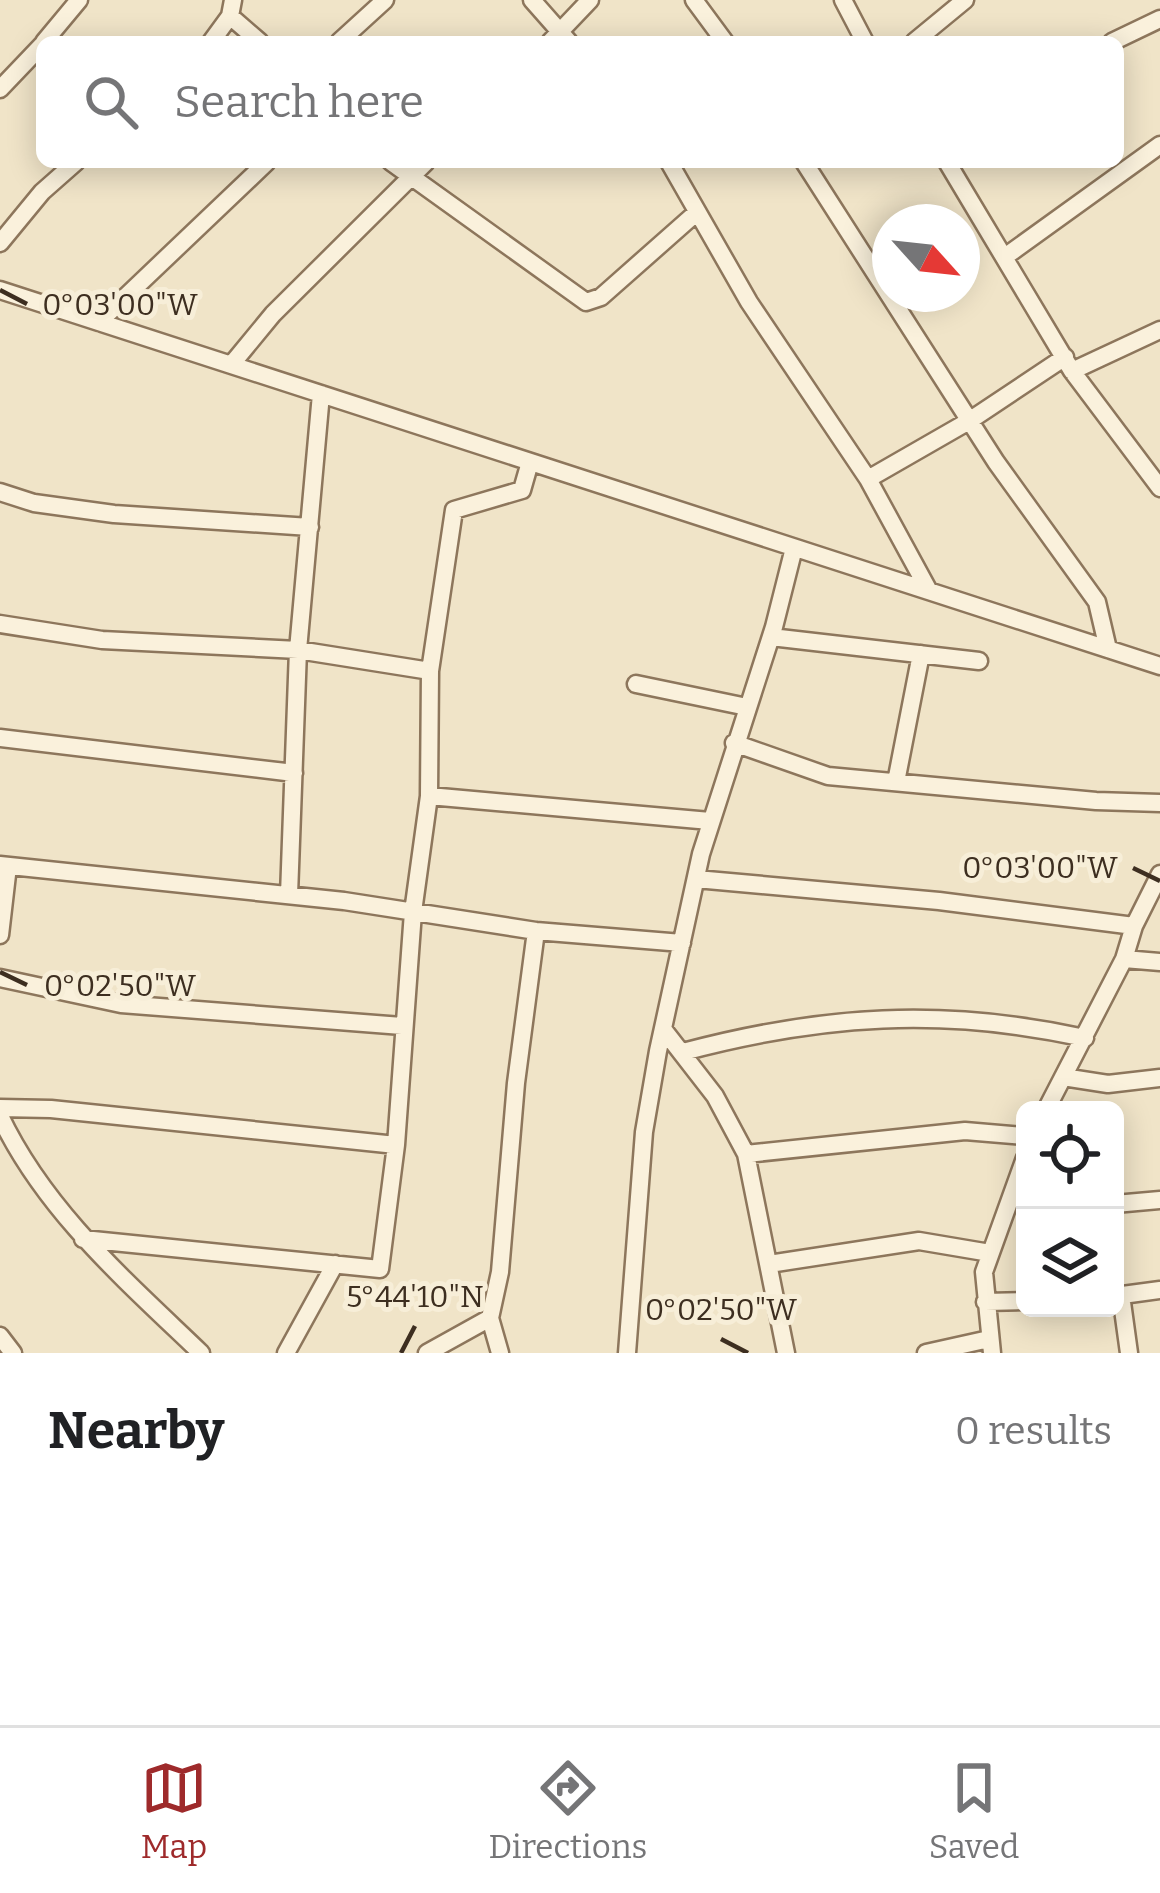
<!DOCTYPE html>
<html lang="en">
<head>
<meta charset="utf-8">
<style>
  body { margin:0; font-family:Bitter,serif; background:#f6f6f6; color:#202124 }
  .controls { position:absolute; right:36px; bottom:36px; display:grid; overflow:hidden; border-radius:18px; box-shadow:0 6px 30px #0003 }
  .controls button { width:108px; height:108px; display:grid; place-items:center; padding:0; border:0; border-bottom:3px solid #e0e0e0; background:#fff; color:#202124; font:60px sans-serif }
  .compass { position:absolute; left:872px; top:204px; width:108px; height:108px; border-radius:50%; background:#fff; box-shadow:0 6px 30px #0003; rotate:117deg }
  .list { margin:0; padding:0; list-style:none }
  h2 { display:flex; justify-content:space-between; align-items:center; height:156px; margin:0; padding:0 48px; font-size:51px }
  h2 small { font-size:39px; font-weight:400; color:#757577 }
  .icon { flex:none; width:66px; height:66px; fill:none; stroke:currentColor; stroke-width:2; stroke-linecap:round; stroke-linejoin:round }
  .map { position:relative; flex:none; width:1160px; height:1353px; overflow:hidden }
  .search { position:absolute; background:#fff; box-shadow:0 6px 30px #0003; left:36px; right:36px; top:36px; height:132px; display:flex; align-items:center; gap:30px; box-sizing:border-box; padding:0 42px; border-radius:18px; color:#757577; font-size:45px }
  .sheet { height:372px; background:#fff }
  nav { display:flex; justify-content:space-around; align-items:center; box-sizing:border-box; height:168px; border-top:3px solid #e0e0e0; background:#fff; font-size:33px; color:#757577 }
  nav a { display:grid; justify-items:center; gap:6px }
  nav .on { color:#9e2a2b }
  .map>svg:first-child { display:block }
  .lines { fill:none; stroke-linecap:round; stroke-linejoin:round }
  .minor-casing { stroke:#8d765c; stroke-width:21 }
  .minor { stroke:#faf1dc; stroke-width:16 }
  .ticks { fill:none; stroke:#3d2e20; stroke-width:4.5 }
  .ticks-label { font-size:30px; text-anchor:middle; fill:#3d2e20; stroke:#f7eed8; stroke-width:10; stroke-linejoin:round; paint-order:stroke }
</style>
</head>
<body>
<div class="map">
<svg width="1160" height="1353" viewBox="0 0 1160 1353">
  <rect width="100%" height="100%" fill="#f0e4c8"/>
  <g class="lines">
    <g class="minor-casing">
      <path id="minor" d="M532,0L569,42
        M694,0L725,42
        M843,0L865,42
        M230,16L260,42
        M44,42L79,0
        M211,42L230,16L233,0
        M339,42L385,0
        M550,42L590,0
        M914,42L965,0
        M1112,42L1160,19
        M0,89L42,45
        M391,162L586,302L601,297L696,213
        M669,162L749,302L868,479L929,591
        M804,162L996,462L1097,602L1108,649
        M947,162L1072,371L1160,488
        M0,243L42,192L76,162
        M1006,256L1160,145
        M0,290L1160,666
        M99,322L267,162
        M231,365L273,314L426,162
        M1072,371L1160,330
        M868,479L969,421L1065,357
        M0,492L34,503L114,514L310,527
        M0,624L102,640L298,650L430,671
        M771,637L979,661
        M636,684L747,707
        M0,738L294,773
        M734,743L828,776L1096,801L1160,803
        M896,782L921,654
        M429,796L710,821
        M0,865L344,901L536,931L682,943
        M696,879L939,901L1134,926
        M289,895L298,650L321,394
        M0,935L8,866
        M1124,959L1160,962
        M0,978L121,1004L402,1026
        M663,1029L715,1096L746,1154L786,1353
        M683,1052C822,1015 943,1007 1085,1038
        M1063,1077L1108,1084L1160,1078
        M0,1108L51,1109L396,1145
        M1046,1110L1124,959L1134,926L1160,874
        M0,1116C45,1211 126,1281 201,1353
        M746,1154L965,1131L1025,1136
        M1115,1204L1160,1200
        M83,1239L380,1269L396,1145L413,912L429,796L430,671L454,510L522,490L530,462
        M769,1264L919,1241L990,1253
        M1121,1295L1129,1353
        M1115,1296L1160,1290
        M985,1302L1025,1301
        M0,1336L13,1353
        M286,1353L335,1264
        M427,1353L490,1318
        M500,1353L490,1318L500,1272L516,1083L536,931
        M627,1353L644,1132L658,1051L701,854L774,627L794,548
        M926,1353L989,1339
        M992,1353L984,1272L1025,1158"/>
    </g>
    <use href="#minor" class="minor"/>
  </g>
  <path class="ticks" d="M0,290L27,304M1133,868L1160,881M0,972L27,985M721,1339L748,1353M401,1353L415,1326"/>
  <g class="ticks-label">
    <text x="120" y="315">0°03'00"W</text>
    <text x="1040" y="878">0°03'00"W</text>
    <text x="120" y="996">0°02'50"W</text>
    <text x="415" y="1307">5°44'10"N</text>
    <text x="721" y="1320">0°02'50"W</text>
  </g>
</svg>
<div class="controls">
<button><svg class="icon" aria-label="locate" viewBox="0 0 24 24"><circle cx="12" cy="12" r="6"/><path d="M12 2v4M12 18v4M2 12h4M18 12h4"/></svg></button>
<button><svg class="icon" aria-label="layers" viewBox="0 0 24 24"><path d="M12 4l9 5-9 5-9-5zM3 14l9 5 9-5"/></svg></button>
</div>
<svg class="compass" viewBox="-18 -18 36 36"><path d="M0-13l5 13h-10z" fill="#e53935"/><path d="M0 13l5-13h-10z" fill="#757577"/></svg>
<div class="search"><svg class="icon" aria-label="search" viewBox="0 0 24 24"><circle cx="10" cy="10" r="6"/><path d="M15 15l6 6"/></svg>Search here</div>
</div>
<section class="sheet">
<h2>Nearby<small>0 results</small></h2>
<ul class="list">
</ul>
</section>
<nav>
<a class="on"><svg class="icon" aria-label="map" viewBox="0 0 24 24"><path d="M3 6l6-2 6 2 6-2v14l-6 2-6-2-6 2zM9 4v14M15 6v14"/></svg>Map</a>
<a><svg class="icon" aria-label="directions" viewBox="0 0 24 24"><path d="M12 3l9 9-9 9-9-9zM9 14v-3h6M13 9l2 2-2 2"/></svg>Directions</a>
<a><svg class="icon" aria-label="saved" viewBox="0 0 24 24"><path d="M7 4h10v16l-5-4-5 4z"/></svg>Saved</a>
</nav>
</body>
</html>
